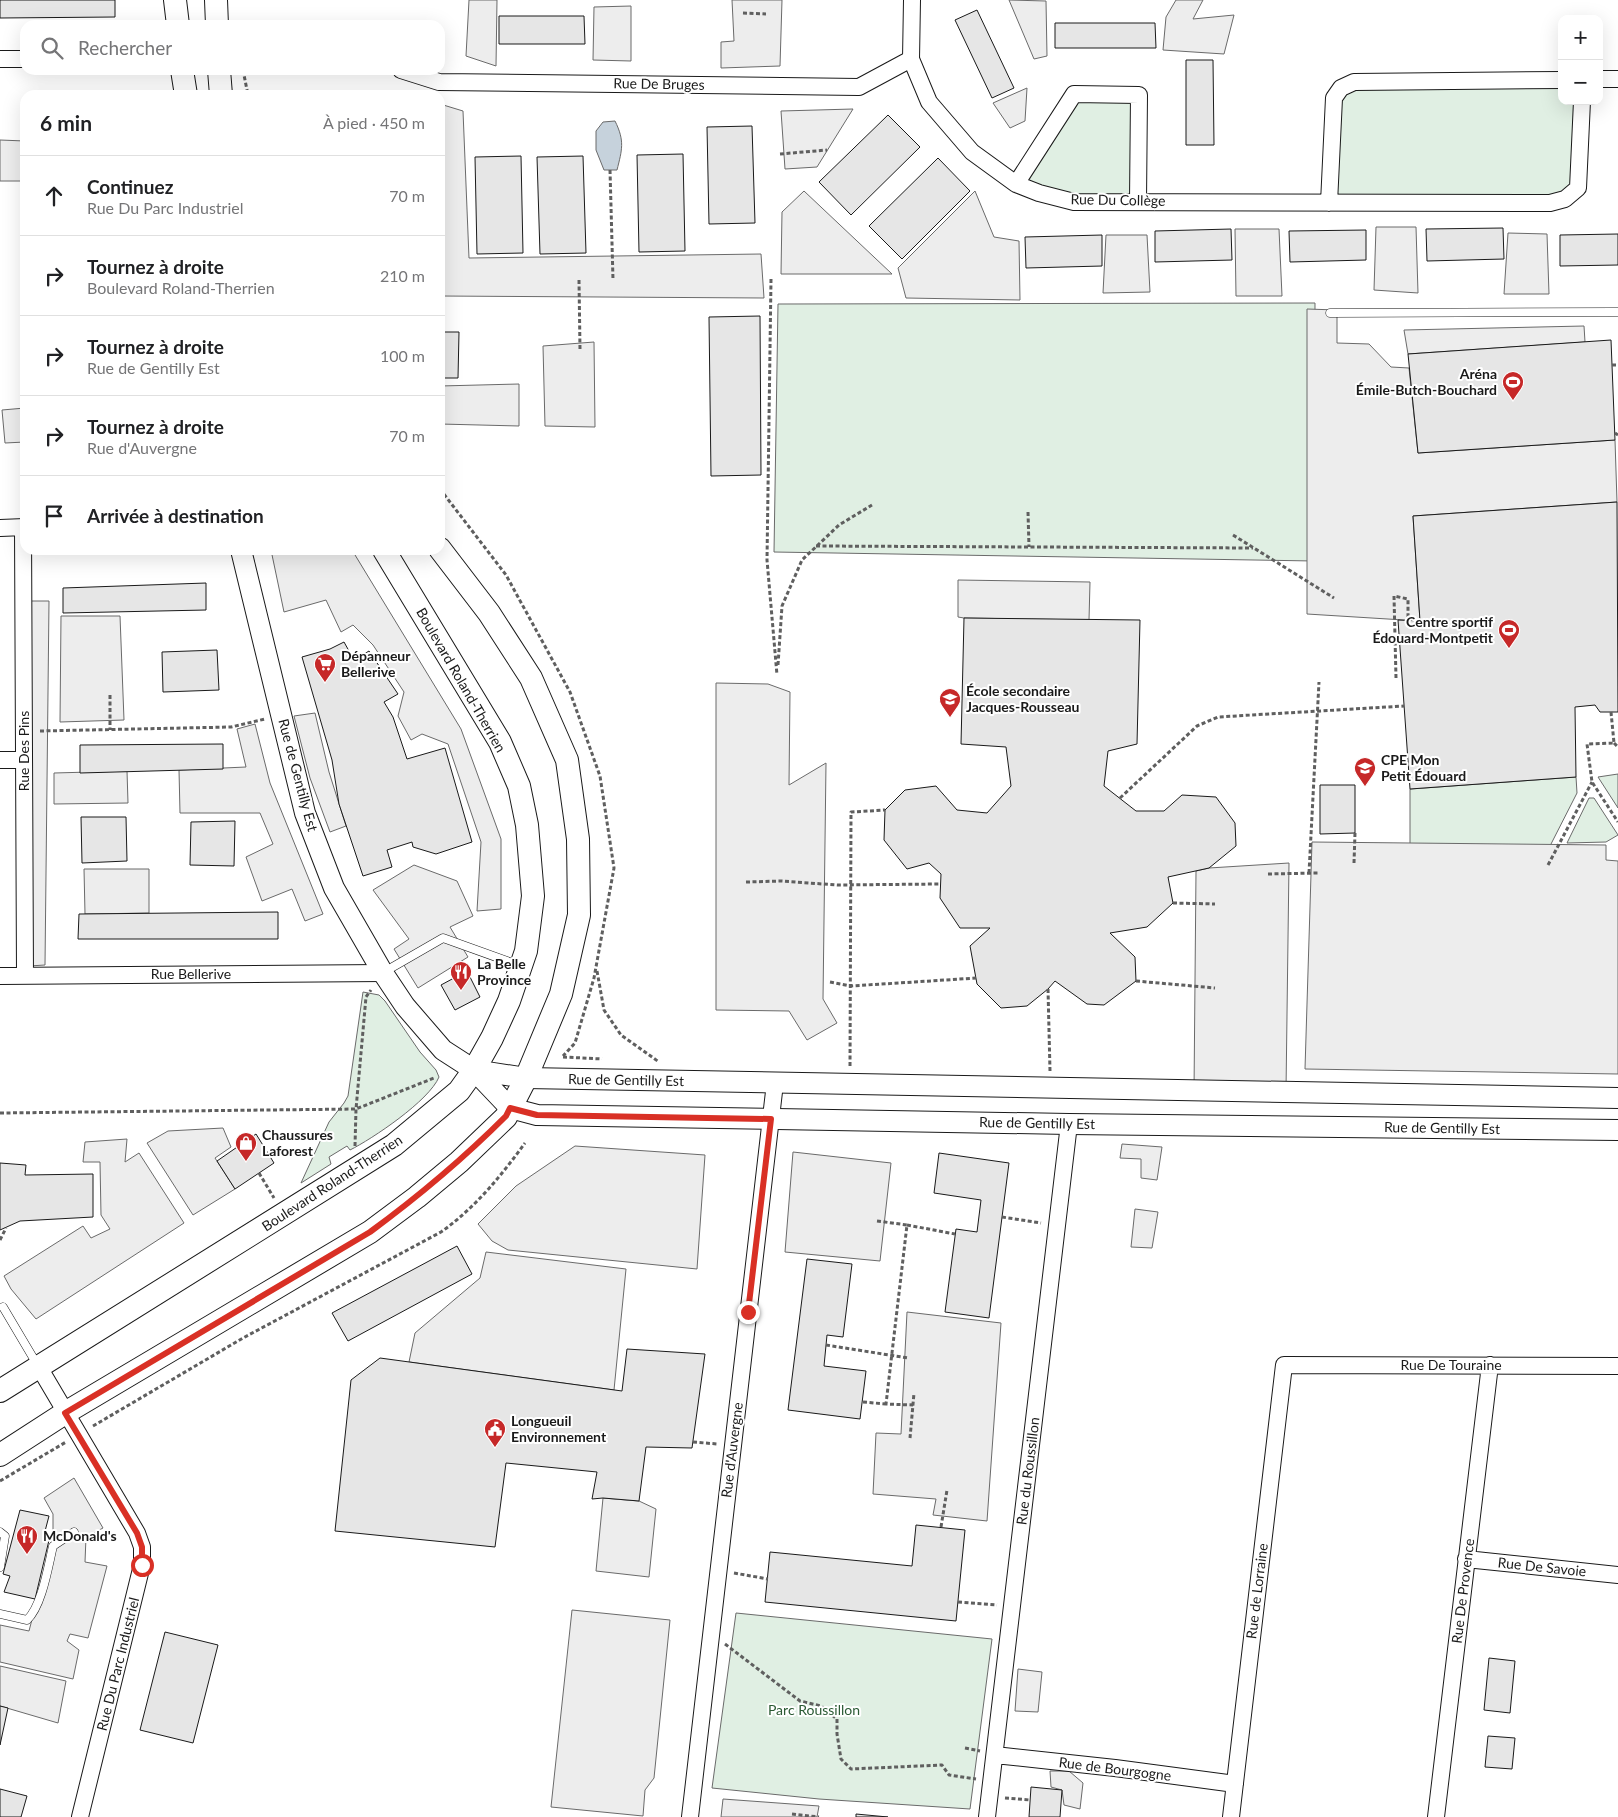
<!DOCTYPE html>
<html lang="fr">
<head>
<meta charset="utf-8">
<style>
  body { margin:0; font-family:Lato,sans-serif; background:#f2f2f2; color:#202124 }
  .controls { position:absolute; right:15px; top:15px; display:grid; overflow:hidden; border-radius:10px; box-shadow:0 5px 20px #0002 }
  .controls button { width:45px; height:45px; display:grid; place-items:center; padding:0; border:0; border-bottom:1px solid #e0e0e0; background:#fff; color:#202124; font:25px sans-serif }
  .stop { position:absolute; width:15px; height:15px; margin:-11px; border:4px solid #d93025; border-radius:50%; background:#fff }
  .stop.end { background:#d93025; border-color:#fff; box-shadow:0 1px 5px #0008 }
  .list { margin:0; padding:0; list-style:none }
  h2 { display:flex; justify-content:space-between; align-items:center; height:65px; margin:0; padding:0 20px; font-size:21px }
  h2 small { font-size:16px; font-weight:400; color:#757577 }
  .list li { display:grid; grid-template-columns:32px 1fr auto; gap:15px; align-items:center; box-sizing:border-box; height:80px; padding:0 20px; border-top:1px solid #e0e0e0 }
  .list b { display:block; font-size:19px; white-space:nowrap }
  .list p { margin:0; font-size:16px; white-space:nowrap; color:#757577 }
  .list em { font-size:16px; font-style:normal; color:#757577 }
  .icon { flex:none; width:28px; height:28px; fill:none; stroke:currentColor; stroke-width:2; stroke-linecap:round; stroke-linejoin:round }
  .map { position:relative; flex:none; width:1618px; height:1817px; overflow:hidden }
  .search { position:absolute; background:#fff; box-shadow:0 5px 20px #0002; left:20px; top:20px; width:425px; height:55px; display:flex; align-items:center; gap:12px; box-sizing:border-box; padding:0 18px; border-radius:15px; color:#757577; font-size:19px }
  .panel { position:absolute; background:#fff; box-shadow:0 5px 20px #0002; left:20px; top:90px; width:425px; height:465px; border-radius:15px }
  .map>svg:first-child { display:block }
  .green { fill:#e0efe3; stroke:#6a6a6a }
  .parking { fill:#ededed; stroke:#6a6a6a }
  .water { fill:#c6d2dc; stroke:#6a6a6a }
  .building { fill:#e6e6e6; stroke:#1a1a1a }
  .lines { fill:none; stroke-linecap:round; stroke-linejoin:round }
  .service-casing { stroke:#1a1a1a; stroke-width:9 }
  .minor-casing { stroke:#1a1a1a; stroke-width:18 }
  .tertiary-casing { stroke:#1a1a1a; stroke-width:22 }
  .secondary-casing { stroke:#1a1a1a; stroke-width:24 }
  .path { stroke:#5f5f5f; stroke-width:3; stroke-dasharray:4 2.5; stroke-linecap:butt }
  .service { stroke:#fff; stroke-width:8 }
  .minor { stroke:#fff; stroke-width:16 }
  .tertiary { stroke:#fff; stroke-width:20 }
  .secondary { stroke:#fff; stroke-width:22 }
  .path-bridge { stroke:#5f5f5f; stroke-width:3; stroke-dasharray:4 2.5; stroke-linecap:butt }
  .route { stroke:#d93025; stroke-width:6 }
  .labels { text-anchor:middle; stroke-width:4; stroke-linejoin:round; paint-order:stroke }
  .street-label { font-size:14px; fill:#1a1a1a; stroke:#fff }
  .poi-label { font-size:14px; font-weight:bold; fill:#1a1a1a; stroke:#fff; text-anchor:start }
  .park-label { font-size:14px; fill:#2b5a34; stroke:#fff }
</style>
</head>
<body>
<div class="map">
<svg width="1618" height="1817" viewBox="0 0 1618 1817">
  <rect width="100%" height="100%" fill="#fff"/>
  <path class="green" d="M1562,80V101H1582L1578,188L1565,199L1329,203L1341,88Z
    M1074,94L1139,95L1138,201L1074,202L1016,184Z
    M1315,303L1314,561L774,552L778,304Z
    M1618,774V808L1598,777Z
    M1576,777L1577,793L1550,846L1410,844V789Z
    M1589,798H1594L1618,835L1606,842L1567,843Z
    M363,992L379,995L385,1001L420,1052L436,1070L439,1077C429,1101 372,1139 350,1150L347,1146L329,1157L331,1164L301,1183L329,1122L344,1103L348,1096Z
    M736,1613L992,1639L970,1809L819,1799L712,1788Z"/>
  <path class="parking" d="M469,0H497L496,66L466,56Z
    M732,0H782L780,66L721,68V42L734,41Z
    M1009,0L1046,1L1047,56L1034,59Z
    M1176,0H1203L1193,19L1234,15L1224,54L1163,50L1166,17Z
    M631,6V61L593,60L594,7Z
    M1027,88L1025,121L1010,128L993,103Z
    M440,104L463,111L469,258L761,254L764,298L440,296Z
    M853,109L817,167L785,169L781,111Z
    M0,140L25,141V181H0Z
    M804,191L892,274H781L782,212Z
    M975,191L994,237L1019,241L1020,300L906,298L898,268Z
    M1376,227H1416L1418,293L1374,290Z
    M1235,229H1279L1282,296H1236Z
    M1508,233L1547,234L1549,294H1504Z
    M1106,235H1147L1150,292L1103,293Z
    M1307,309L1337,310V343L1369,344L1391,367L1409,368L1418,453L1615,440L1617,502L1413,516L1420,621L1307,614Z
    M1584,326L1585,342L1408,354L1404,330Z
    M594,342L595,427L545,426L543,346Z
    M519,384V426L440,424V386Z
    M25,408V442L5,443L2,410Z
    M271,550H352L461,729L501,839V909L477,911L481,842L448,744L422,734L411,740L398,716L404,692L373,645L353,625L341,632L326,600L284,612Z
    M958,580L1090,582L1089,620L964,618L958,617Z
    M29,601H49L45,965L29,966Z
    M61,616H120L124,720L60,722Z
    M716,683L768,684L790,692L789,785L826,763L823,999L837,1023L807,1040L789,1011L716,1010Z
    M315,713L329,772L346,826L330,832L310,778L294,716Z
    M255,724L270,783L323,914L305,921L292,889L262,901L246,857L273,844L260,813H180L179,770L246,767L237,729Z
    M127,771L128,803L54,804V773Z
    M1312,842L1606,845V860L1618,861V1074L1305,1069Z
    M1289,863L1286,1091L1194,1092L1196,871L1209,868Z
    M414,865L457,881L473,916L450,927L468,957L418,988L394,949L409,939L373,890Z
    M84,869H149V913L85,914Z
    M223,1128L231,1147L215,1158L235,1189L193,1215L147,1143L168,1131Z
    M127,1139L125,1162L139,1153L184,1223L36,1319L11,1289L4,1276L83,1226L91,1238L110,1229L101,1215L100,1162H83L85,1142Z
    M1122,1144L1162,1147L1157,1180L1141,1178V1159L1120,1158Z
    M575,1146L705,1155L697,1269L508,1250L492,1241L478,1224L516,1186Z
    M793,1152L891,1163L880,1261L785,1252Z
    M1135,1209L1158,1212L1152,1248L1131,1247Z
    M486,1252L626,1269L614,1390L409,1362L415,1333L480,1278Z
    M907,1312L1001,1323L987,1521L933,1515L936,1499L873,1494L876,1433L901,1434Z
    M74,1478L103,1528L86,1537L85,1562L107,1566L88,1638L70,1634L67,1641L79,1650L73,1679L0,1662V1625L29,1631L53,1538V1514L44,1498Z
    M603,1498L639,1501L656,1509L649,1577L596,1571Z
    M572,1610L670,1620L654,1778L645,1790L643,1816L551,1807Z
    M0,1666L66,1681L58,1723L0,1706Z
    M1018,1669L1042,1672L1038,1712L1015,1711Z
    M1050,1771H1069L1083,1783L1080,1809L1064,1805L1062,1790L1051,1787Z
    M723,1799L819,1806L817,1817H721Z"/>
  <path class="water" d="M615,121C625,141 622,150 617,170H604L596,150V131L603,122Z"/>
  <path class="building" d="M0,0H115V17L0,18Z
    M977,10L1014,88L992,98L955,20Z
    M499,16H584L585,44H499Z
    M1055,23H1155L1156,48H1055Z
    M1186,60H1213L1214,145H1186Z
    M888,115L920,147L851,215L819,182Z
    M752,126L755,223L709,224L707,127Z
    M683,154L685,251L639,252L637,155Z
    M521,156L523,253L477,254L475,157Z
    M583,156L586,253L540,254L537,157Z
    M938,158L970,191L902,259L869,226Z
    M1503,228L1504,259L1427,261L1426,229Z
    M1231,229L1232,260L1155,262V231Z
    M1366,230V260L1290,262L1289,231Z
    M1618,234V265L1560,266V235Z
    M1102,235V266L1026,268L1025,237Z
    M760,316L761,475L711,476L709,317Z
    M440,332H459L458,378H440Z
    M1611,340L1615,440L1418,453L1408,354Z
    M21,442H25V481Z
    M1617,502L1618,712H1600L1595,705L1575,707L1576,777L1410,789L1398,620L1420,621L1413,516Z
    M206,583V610L63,613V588Z
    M964,618L1140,620L1137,744L1108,751L1104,786L1136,811H1164L1182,795L1216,797L1235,823L1236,846L1209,868L1168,877L1173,903L1147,927L1110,933L1135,957L1136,981L1104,1005L1087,1004L1055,981L1048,989L1027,1006L1001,1008L977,984L970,946L990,928H960L940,898L941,874L929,863L907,869L884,840L885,810L905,790L936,786L957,810L987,813L1011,786L1006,747L961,744Z
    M344,642L354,660L369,651L398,694L384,702L393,717L407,759L445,748L472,842L436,854L413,847L412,842L387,850L392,867L363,876L339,804L332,760L302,657L330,649Z
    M217,650L219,690L163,692L162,652Z
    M223,744V769L80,773V745Z
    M1320,785H1355V833L1320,834Z
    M81,817H126L127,861L82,863Z
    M235,821L234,866L190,865L191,822Z
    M278,912V939H78L79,914Z
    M467,971L480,997L455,1010L441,985Z
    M256,1134L274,1163L235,1189L217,1161Z
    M939,1153L1009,1163L989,1318L945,1312L956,1229L977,1232L981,1200L934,1193Z
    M0,1163L26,1165L25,1175L93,1174V1217L20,1221L0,1230Z
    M457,1246L472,1274L348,1341L332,1313Z
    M807,1259L852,1264L843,1337L827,1335L824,1366L866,1371L860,1419L788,1410Z
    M627,1349L705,1354L692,1448L646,1447L639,1501L603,1498L592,1499L597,1472L506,1463L495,1547L335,1531L351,1380L380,1358L622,1391Z
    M20,1510L49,1516L44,1535L50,1536L35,1599L4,1592L10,1576L3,1574Z
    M916,1525L965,1530L956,1621L765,1602L770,1552L912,1566Z
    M165,1632L218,1645L193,1743L140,1730Z
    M1489,1658L1515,1661L1510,1713L1484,1710Z
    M0,1706L8,1708L0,1745Z
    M1488,1736L1515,1738L1512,1769L1485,1767Z
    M1031,1787L1062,1790L1060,1817H1029Z
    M0,1789L27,1796L21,1817H0Z
    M856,1814L888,1817H856Z"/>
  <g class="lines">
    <g class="service-casing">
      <path id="service" d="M1330,313L1618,312
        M384,972L443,938L518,965
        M3,1307L38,1366
        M0,1532L5,1536L0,1567
        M0,1614L27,1620C42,1606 48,1567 53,1546L74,1532"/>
    </g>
    <g class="minor-casing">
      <path id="minor" d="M912,0L911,59L929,102L972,152L1016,184L1039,193L1074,202L1550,203L1565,199L1578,188L1582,101
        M0,59H25
        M401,70L439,82L859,87L911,59
        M1599,79H1618
        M1016,184L1074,94L1139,95L1138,201
        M1329,203L1334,98L1341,88L1354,82L1562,80
        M0,528L25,527
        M23,528L25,975
        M0,760H24
        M0,976L383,973
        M39,1367L137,1533L142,1547V1565L80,1817
        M1466,1559L1618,1575
        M995,1755L1115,1768L1235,1784
        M690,1817L775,1083
        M987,1817L1069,1124
        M1231,1817L1284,1365L1618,1366
        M1436,1817L1490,1365"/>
    </g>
    <g class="tertiary-casing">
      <path id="tertiary" d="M241,550L305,813L334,888L383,973L405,1006L443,1050L474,1070L510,1108L537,1115L1069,1124L1618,1130
        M474,1070L526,1078L1618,1098"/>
    </g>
    <g class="secondary-casing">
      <path id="secondary" d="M175,0L178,25
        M216,0L217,25
        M182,70L186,95
        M219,70L221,95
        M0,1391L394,1145L459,1091L474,1070L492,1038L509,1001L526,951L533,896L527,825L519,786L500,742L384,550
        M0,1455L65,1413L370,1232L417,1197L459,1162L506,1117L526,1078L561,994L579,915L578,839L567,760L531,678L489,613L440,549"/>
    </g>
    <path class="path" d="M743,13L766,14
      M243,70L248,95
      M780,154L827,150
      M610,170L613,280
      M771,279L767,560L777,675
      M579,280L580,349
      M1612,365H1618
      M1615,433L1618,435
      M440,489L506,575L570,692L600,776L614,868L594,978L575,1043L563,1056
      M1028,512L1029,547
      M1233,535L1334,598
      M816,546L1253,548
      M778,665L782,606L802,560L839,525L872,505
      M1396,678L1394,596L1408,599V621
      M110,695V730
      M1611,712L1614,743L1587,744L1592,782L1618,822
      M40,731L231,727L265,719
      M1614,743L1618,747
      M1354,863L1355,833
      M1548,865L1592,782
      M1309,873L1319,682
      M1268,874L1319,873
      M746,882L781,881L837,885L940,884
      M1173,903L1215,904
      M597,971L604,1010L621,1035L659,1062
      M1136,981L1215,988
      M830,982L851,986L976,978
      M1048,989L1050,1071
      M563,1057L602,1059
      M850,1066L851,812L885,810
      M0,1113L356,1109L434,1078
      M355,1146L356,1109L366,997L371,990
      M259,1173L274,1198
      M1002,1217L1041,1223
      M877,1221L907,1225L886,1404L913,1405
      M907,1225L955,1234
      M0,1240L6,1228
      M826,1345L908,1358
      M863,1402L886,1404
      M93,1426L243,1338L441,1232C475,1208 501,1176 525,1143
      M910,1438L914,1393
      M693,1442L717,1444
      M0,1481L66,1442
      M941,1527L947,1490
      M734,1573L768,1579
      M958,1602L997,1605
      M725,1644L800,1701L821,1706L837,1719V1734L841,1759L851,1769L942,1765L949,1775L976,1779
      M965,1748L980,1751
      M1005,1798L1030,1800
      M792,1814L819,1817"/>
    <use href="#service" class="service"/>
    <use href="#minor" class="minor"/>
    <use href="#tertiary" class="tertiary"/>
    <use href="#secondary" class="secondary"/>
    <path class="path-bridge" d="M1120,798L1197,726L1218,717L1404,706"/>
  </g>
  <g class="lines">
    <path class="route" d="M142,1565V1547L137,1533L65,1413L370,1232C419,1196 463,1159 506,1116L510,1108L537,1115L771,1119L748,1312"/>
  </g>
  <defs>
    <g id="stadium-pin" transform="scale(1.125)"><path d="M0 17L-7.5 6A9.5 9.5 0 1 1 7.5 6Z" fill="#c62828" stroke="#fff"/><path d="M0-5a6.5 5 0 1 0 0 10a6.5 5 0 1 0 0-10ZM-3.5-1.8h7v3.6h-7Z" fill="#fff"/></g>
    <g id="supermarket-pin" transform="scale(1.125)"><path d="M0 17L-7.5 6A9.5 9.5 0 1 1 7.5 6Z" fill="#c62828" stroke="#fff"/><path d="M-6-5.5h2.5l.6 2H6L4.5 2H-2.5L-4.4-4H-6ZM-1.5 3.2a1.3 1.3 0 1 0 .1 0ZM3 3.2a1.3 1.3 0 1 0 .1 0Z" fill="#fff"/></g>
    <g id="school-pin" transform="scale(1.125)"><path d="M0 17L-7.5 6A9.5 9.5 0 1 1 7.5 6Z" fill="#c62828" stroke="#fff"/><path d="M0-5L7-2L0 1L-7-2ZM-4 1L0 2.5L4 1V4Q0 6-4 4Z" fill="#fff"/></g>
    <g id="restaurant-pin" transform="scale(1.125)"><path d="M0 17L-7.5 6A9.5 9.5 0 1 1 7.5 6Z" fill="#c62828" stroke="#fff"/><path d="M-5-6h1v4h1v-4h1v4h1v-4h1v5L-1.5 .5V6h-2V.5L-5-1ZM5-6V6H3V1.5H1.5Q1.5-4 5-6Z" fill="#fff"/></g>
    <g id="shop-pin" transform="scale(1.125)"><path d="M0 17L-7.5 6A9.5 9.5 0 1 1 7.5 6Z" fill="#c62828" stroke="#fff"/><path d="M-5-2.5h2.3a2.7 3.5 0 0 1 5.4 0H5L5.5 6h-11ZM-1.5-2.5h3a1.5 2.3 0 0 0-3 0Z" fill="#fff"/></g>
    <g id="civic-pin" transform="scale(1.125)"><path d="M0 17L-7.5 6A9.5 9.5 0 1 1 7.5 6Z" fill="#c62828" stroke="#fff"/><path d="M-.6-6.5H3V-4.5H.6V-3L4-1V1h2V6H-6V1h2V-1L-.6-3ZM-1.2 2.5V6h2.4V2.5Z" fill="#fff"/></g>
  </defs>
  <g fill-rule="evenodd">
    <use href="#stadium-pin" x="1513" y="382"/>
    <use href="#stadium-pin" x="1509" y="630"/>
    <use href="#supermarket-pin" x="325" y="664"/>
    <use href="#school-pin" x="950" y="699"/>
    <use href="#school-pin" x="1365" y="768"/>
    <use href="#restaurant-pin" x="461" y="972"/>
    <use href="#shop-pin" x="246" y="1143"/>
    <use href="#civic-pin" x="495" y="1429"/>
    <use href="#restaurant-pin" x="27" y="1536"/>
  </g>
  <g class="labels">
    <g class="street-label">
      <text transform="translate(659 84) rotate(1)" y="5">Rue De Bruges</text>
      <text transform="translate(1118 200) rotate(1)" y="5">Rue Du Collège</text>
      <text transform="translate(461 680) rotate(60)" y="5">Boulevard Roland-Therrien</text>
      <text transform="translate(24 751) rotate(-90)" y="5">Rue Des Pins</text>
      <text transform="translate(298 775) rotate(75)" y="5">Rue de Gentilly Est</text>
      <text x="191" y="979">Rue Bellerive</text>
      <text transform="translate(626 1080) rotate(1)" y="5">Rue de Gentilly Est</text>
      <text transform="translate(1037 1123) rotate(1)" y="5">Rue de Gentilly Est</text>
      <text transform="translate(1442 1128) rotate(1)" y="5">Rue de Gentilly Est</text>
      <text transform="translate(332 1183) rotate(-33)" y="5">Boulevard Roland-Therrien</text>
      <text x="1451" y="1370">Rue De Touraine</text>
      <text transform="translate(732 1450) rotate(-83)" y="5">Rue d'Auvergne</text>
      <text transform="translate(1028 1471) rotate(-83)" y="5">Rue du Roussillon</text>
      <text transform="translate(1542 1567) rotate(6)" y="5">Rue De Savoie</text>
      <text transform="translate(1257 1591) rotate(-83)" y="5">Rue de Lorraine</text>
      <text transform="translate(1463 1591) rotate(-83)" y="5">Rue De Provence</text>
      <text transform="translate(118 1664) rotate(-76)" y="5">Rue Du Parc Industriel</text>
      <text transform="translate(1115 1769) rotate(7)" y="5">Rue de Bourgogne</text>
    </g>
    <g class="poi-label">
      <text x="1497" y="379" text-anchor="end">Aréna<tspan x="1497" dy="16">Émile-Butch-Bouchard</tspan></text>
      <text x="1493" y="627" text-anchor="end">Centre sportif<tspan x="1493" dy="16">Édouard-Montpetit</tspan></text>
      <text x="341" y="661">Dépanneur<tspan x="341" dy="16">Bellerive</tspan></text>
      <text x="966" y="696">École secondaire<tspan x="966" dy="16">Jacques-Rousseau</tspan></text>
      <text x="1381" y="765">CPE Mon<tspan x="1381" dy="16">Petit Édouard</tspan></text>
      <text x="477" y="969">La Belle<tspan x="477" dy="16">Province</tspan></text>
      <text x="262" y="1140">Chaussures<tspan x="262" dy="16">Laforest</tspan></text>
      <text x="511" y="1426">Longueuil<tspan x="511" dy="16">Environnement</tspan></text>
      <text x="43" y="1541">McDonald's</text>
    </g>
    <g class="park-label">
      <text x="814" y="1715">Parc Roussillon</text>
    </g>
  </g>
</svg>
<div class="controls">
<button>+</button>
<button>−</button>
</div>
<div class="stop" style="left:142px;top:1565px"></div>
<div class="stop end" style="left:748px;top:1312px"></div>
<div class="search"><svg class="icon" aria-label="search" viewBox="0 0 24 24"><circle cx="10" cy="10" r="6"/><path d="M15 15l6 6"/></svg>Rechercher</div>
<section class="panel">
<h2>6 min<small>À pied · 450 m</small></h2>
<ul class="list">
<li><svg class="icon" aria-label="ahead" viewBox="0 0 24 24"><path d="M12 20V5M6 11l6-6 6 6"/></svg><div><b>Continuez</b><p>Rue Du Parc Industriel</p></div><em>70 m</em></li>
<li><svg class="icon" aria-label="right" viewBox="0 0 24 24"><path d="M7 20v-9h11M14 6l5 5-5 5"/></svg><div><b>Tournez à droite</b><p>Boulevard Roland-Therrien</p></div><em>210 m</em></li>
<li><svg class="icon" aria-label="right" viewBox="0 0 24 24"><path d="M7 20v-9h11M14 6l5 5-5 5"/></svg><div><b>Tournez à droite</b><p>Rue de Gentilly Est</p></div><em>100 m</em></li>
<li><svg class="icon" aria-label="right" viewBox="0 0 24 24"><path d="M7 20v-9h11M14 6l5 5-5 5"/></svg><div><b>Tournez à droite</b><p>Rue d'Auvergne</p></div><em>70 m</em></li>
<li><svg class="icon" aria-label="arrive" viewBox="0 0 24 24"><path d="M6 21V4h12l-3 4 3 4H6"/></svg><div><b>Arrivée à destination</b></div></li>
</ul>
</section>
</div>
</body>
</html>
